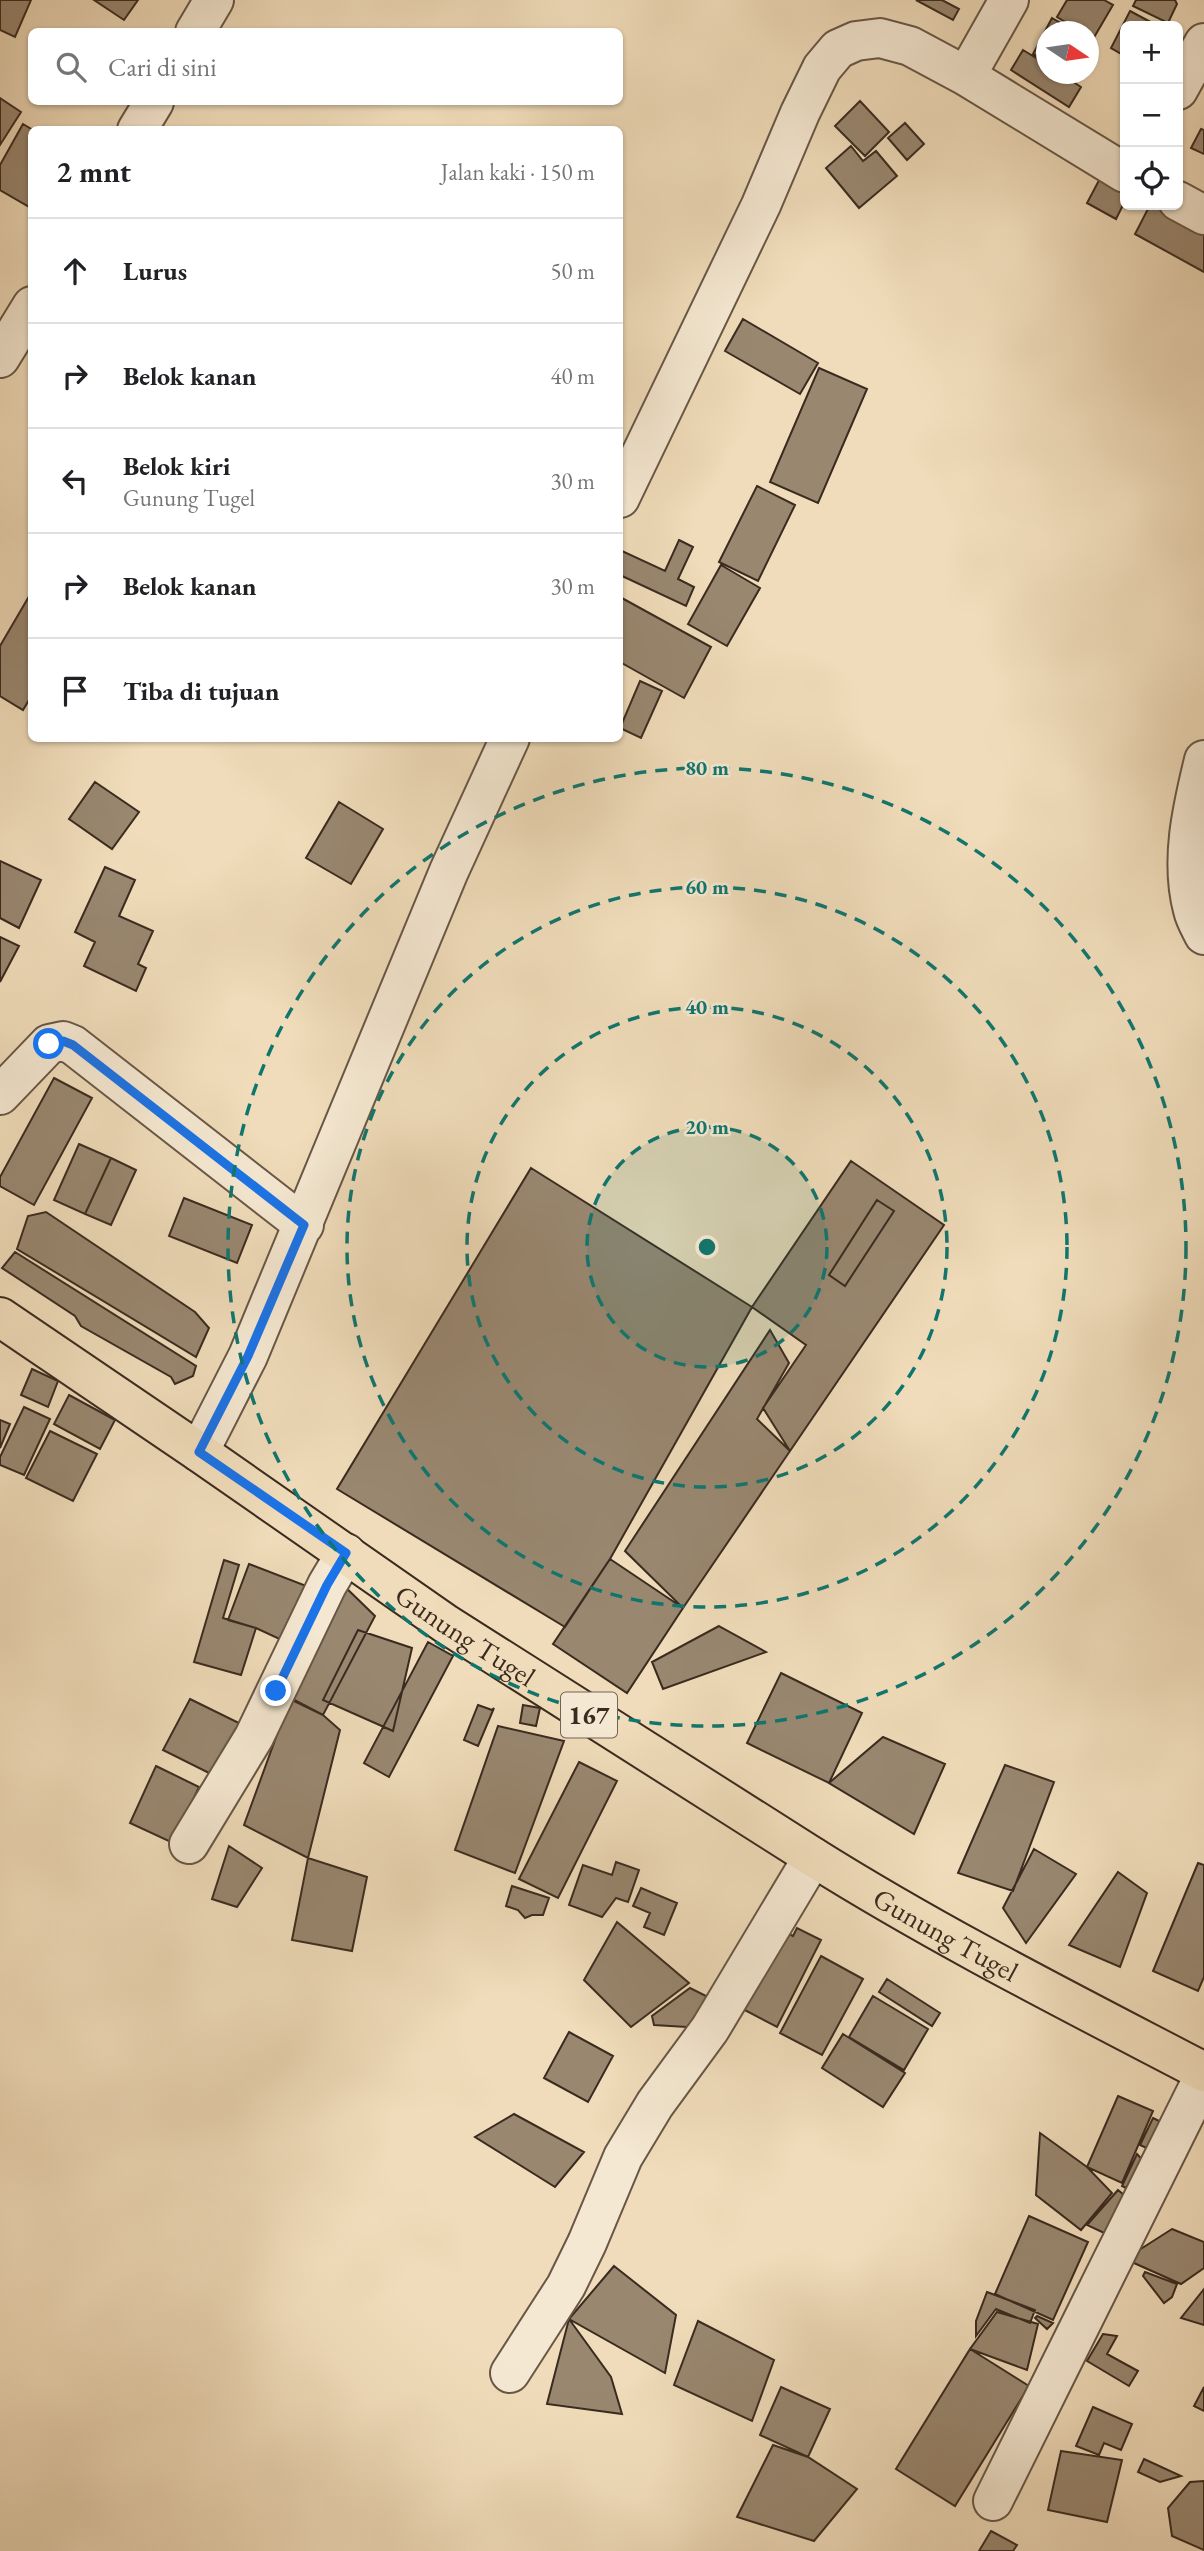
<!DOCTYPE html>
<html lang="id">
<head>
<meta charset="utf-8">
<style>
  body { margin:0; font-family:"EB Garamond",serif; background:#f2f2f2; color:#202124 }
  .controls { position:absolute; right:21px; top:21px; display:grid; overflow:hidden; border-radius:10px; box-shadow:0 2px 5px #0004 }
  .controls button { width:63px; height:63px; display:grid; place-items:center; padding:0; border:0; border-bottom:2px solid #e0e0e0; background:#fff; color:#202124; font:35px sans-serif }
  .compass { position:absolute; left:1036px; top:21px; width:63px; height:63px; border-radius:50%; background:#fff; box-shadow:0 2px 5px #0004; rotate:103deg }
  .stop { position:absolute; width:21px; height:21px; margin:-16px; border:5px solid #1a73e8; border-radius:50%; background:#fff }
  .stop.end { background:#1a73e8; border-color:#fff; box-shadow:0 2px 7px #0008 }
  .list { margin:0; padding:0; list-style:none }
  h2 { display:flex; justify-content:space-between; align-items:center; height:91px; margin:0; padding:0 28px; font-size:30px }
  h2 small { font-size:23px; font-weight:400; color:#757577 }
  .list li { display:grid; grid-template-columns:46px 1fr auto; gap:21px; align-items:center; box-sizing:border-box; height:105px; padding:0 28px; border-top:2px solid #e0e0e0 }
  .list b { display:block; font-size:26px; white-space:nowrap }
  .list p { margin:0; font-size:23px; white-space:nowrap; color:#757577 }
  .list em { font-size:23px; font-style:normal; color:#757577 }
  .icon { flex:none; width:38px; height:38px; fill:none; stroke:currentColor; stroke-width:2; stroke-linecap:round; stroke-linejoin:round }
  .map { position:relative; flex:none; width:1204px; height:2551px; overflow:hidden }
  .search { position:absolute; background:#fff; box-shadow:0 2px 5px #0004; left:28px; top:28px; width:595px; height:77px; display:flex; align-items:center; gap:18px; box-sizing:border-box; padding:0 24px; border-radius:10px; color:#757577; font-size:26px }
  .panel { position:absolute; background:#fff; box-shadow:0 2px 5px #0004; left:28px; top:126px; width:595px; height:616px; border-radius:10px }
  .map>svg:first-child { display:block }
  .building { fill:#998770; stroke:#3a2b20; stroke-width:2 }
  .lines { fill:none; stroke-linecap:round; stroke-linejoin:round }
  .minor-casing { stroke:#685746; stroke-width:42 }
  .major-casing { stroke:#3a2b20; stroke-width:42 }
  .minor { stroke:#f5e8d2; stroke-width:38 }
  .major { stroke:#f0dcba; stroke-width:38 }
  .route { stroke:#1a73e8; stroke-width:9 }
  .ring { fill:none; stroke:#0f766e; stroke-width:3.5; stroke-dasharray:12 9 }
  .labels { text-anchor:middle; stroke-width:5; stroke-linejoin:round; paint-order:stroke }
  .shield { fill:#f5e8d2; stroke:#726455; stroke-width:2 }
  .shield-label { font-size:26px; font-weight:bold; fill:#3a2b20 }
  .street-label { font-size:28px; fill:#3a2b20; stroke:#f5e8d2 }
  .centre { fill:#0f766e; stroke:#f5e8d2; stroke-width:3.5 }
  .ring-label { font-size:21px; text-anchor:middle; font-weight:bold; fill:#0f766e; stroke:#f5e8d2; stroke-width:5; stroke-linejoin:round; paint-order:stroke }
</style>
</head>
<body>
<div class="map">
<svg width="1204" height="2551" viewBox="0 0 1204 2551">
  <rect width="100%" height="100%" fill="#f0dcba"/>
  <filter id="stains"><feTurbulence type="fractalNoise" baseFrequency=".00286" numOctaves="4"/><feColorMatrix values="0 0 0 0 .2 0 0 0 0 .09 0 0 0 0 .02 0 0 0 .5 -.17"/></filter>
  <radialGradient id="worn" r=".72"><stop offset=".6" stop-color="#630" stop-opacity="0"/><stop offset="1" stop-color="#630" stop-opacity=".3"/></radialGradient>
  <path class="building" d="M0,0H31L15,37L0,30Z
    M94,0H138L124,20Z
    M916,0H942L959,9L953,20Z
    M1067,0H1104L1113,5L1093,39L1088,36V32H1082L1057,17Z
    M1136,0H1175L1177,4L1168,23L1133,6Z
    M1130,11L1158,26H1125V56L1111,48Z
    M1052,18L1076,32H1046V61L1033,54Z
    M1023,50L1046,64V74H1061L1081,87L1069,107L1011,70Z
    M0,98L21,112L0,145Z
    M860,101L889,132L865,156L835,126Z
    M905,123L924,144L907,160L888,138Z
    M23,124L33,130L31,208L0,190V165Z
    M1201,129L1204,130V154L1191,148Z
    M851,146L863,161L876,151L897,176L859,208L826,168Z
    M1104,171L1125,183V201L1116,219L1087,203Z
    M1150,205H1171L1204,223V272L1135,234Z
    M743,319L818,363L800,394L725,351Z
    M819,368L867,389L818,503L770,482Z
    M757,486L795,505L758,581L719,562Z
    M679,540L693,547L678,579L694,587L686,606L620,575V550L665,571Z
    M721,565L760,588L727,646L688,624Z
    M31,593L32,695L23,710L0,696V646Z
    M620,597L711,647L684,698L620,662Z
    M640,681L662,691L641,738L620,728Z
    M95,782L139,812L112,849L69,819Z
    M339,802L383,829L351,884L306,858Z
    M0,861L41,880L19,928L0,918Z
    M105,867L135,880L119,916L153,931L138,964L146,968L136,991L84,966L95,942L75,932Z
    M0,937L19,946L0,982Z
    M54,1078L92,1098L34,1205L0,1186V1177Z
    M79,1144L111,1158L85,1214L54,1200Z
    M111,1158L136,1170L111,1225L85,1214Z
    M851,1161L944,1225L790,1451L763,1408L806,1345L752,1307Z
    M531,1168L752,1307L610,1559L565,1627L337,1489Z
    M184,1198L252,1225L237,1263L169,1236Z
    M877,1200L894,1211L845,1286L829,1275Z
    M46,1212L195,1312L209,1328L196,1357L17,1249L28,1216Z
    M15,1252L196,1366L193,1376L175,1384L171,1377L81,1326L75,1316L2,1268Z
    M770,1330L789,1363L757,1419L790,1451L683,1608L625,1551Z
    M32,1369L58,1381L48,1407L21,1395Z
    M69,1395L115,1420L100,1449L54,1424Z
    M24,1407L50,1419L24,1475L0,1465V1457Z
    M0,1420L10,1424L0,1448Z
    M50,1431L97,1454L73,1501L26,1478Z
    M610,1559L683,1608L627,1693L553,1644Z
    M224,1560L239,1565L223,1618L256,1628L241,1675L194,1662Z
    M249,1564L309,1587L288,1643L256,1628L228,1620Z
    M338,1580L375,1616L323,1715L279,1692Z
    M719,1626L766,1652L663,1689L652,1662Z
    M358,1630L412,1648L393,1731L323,1700Z
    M428,1642L453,1656L389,1777L364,1763Z
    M781,1673L862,1713L829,1783L747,1743Z
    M190,1699L249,1728L223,1780L163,1750Z
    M290,1699L323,1715L340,1730L308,1858L244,1825Z
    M478,1705L492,1710L494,1708L478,1746L464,1740Z
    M523,1705L540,1708L536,1726L520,1723Z
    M498,1726L564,1741L515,1873L455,1850Z
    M883,1737L945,1764L914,1834L829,1783Z
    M579,1762L617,1781L558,1898L519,1879Z
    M1005,1765L1054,1782L1013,1891L958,1873Z
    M156,1766L199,1787L173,1843L130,1823Z
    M229,1846L262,1868L237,1907L212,1899Z
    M1034,1849L1076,1874L1026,1943L1003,1908Z
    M308,1858L367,1877L352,1951L292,1940Z
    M616,1862L639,1870L628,1902L616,1898L602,1917L569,1905L583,1865L612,1875Z
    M1198,1863L1204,1865V1977L1198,1991L1153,1971Z
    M1118,1872L1147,1893L1120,1967L1069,1945Z
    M512,1886L549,1898L543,1915H532L525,1918L518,1910L506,1906Z
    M641,1888L677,1903L664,1935L644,1927L650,1913L633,1906Z
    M617,1922L689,1983L631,2027L584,1980Z
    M779,1928L793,1936L797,1928L821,1940L777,2027L739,2007Z
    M821,1956L863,1979L822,2055L780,2033Z
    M887,1979L940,2013L932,2026L879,1992Z
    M690,1988L714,2000L703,2022L687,2027L654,2025L652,2016Z
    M873,1996L928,2029L904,2070L849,2037Z
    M569,2032L613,2056L588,2102L544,2078Z
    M843,2034L905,2073L883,2107L822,2068Z
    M1118,2096L1153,2111L1122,2183L1087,2167Z
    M514,2114L584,2152L555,2187L475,2137Z
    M1153,2118L1167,2125L1155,2152L1140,2145Z
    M1040,2133L1087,2167L1112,2193L1081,2230L1036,2195Z
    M1137,2154L1148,2166L1126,2188L1122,2186Z
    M1118,2190L1124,2195L1119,2240L1087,2225Z
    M1029,2216L1088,2242L1053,2320L995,2294Z
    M1172,2229L1204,2242V2268L1181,2284L1125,2259Z
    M614,2266L676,2315L665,2373L569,2319Z
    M1145,2272L1177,2284L1172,2297L1164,2303L1143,2276Z
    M1204,2289V2325L1181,2318Z
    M987,2292L1035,2310L1030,2323L996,2309L976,2336V2321Z
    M997,2312L1038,2324L1027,2370L970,2349Z
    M1037,2316L1053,2323L1047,2329L1035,2318Z
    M569,2319L611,2377L622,2414L547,2404Z
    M698,2321L774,2360L752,2421L674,2385Z
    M1103,2334L1117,2336L1107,2354L1138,2371L1129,2386L1087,2361Z
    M970,2349L1029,2386L955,2506L896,2469Z
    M781,2387L830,2409L808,2457L760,2435Z
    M1204,2387V2411L1194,2406Z
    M1093,2407L1132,2424L1121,2450L1104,2443L1099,2455L1076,2446Z
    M773,2445L808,2457L857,2489L814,2541L737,2517Z
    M1061,2451L1122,2460L1107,2522L1048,2510Z
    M1144,2459L1181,2476L1160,2482L1138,2472Z
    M1204,2481V2550L1172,2536L1168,2508L1190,2482Z
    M991,2531L1017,2545L1013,2551H979Z"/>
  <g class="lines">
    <g class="minor-casing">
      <path id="minor" d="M195,32L214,0
        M966,76L1009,0
        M1178,90L1204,43
        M137,130L154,102
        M1178,201L1204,215
        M0,358L32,306
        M620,498L761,205L800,113L822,68L838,49L856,41L880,38L910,46L966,76L1125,173
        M1204,760C1192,809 1180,861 1193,910C1195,919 1200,927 1204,935
        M0,1095L49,1044L63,1041L73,1045L304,1225
        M199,1452L248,1356L449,871L510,738
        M189,1844L254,1737L327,1585L346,1553
        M510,2373L566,2286L587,2243L623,2157L655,2104L710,2029L813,1857
        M993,2501L1204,2076"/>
    </g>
    <g class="major-casing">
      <g id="major">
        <path id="s1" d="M0,1317L199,1452L446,1624L813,1857C939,1936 1072,2003 1204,2072"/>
      </g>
    </g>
    <use href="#minor" class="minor"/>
    <use href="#major" class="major"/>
  </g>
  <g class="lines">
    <path class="route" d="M49,1044L63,1041L73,1045L304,1225L248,1356L199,1452L346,1553L327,1585L276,1691"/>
  </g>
  <circle cx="707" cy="1247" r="120" fill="#0f766e" fill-opacity=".12"/>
  <g class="ring">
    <circle cx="707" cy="1247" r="120"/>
    <circle cx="707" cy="1247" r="240"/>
    <circle cx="707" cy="1247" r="360"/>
    <circle cx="707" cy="1247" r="479"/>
  </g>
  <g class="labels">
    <rect class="shield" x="561" y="1692.5" width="56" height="45" rx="5"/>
    <g class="shield-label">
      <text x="589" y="1724">167</text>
    </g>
    <g class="street-label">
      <text dy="10" stroke="none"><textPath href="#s1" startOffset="564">Gunung Tugel</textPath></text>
      <text dy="10" stroke="none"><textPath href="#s1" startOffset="1130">Gunung Tugel</textPath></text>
    </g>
  </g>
  <circle cx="707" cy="1247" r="10" class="centre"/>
  <g class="ring-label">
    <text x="707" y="775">80 m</text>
    <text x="707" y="894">60 m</text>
    <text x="707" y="1014">40 m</text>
    <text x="707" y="1134">20 m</text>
  </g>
  <rect width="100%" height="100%" filter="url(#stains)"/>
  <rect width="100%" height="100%" fill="url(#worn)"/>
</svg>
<div class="controls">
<button>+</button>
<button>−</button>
<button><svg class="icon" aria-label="locate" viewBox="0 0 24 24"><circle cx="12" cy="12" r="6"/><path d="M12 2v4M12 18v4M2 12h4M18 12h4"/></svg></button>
</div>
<svg class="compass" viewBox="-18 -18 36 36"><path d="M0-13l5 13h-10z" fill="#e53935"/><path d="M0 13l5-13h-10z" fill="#757577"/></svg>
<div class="stop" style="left:49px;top:1044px"></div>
<div class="stop end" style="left:276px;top:1691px"></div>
<div class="search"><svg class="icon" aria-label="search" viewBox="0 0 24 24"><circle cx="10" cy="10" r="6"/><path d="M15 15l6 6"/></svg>Cari di sini</div>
<section class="panel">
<h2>2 mnt<small>Jalan kaki · 150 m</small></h2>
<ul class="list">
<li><svg class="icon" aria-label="ahead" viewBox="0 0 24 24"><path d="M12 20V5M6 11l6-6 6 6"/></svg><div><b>Lurus</b></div><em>50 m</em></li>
<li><svg class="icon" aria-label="right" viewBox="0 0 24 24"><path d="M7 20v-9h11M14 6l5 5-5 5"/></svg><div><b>Belok kanan</b></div><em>40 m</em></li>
<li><svg class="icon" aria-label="left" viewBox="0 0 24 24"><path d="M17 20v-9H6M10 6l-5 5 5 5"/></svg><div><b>Belok kiri</b><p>Gunung Tugel</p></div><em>30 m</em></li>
<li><svg class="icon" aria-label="right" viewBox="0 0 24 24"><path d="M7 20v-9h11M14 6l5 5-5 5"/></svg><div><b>Belok kanan</b></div><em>30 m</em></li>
<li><svg class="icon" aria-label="arrive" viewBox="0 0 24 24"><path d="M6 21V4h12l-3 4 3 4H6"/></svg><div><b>Tiba di tujuan</b></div></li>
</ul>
</section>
</div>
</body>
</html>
